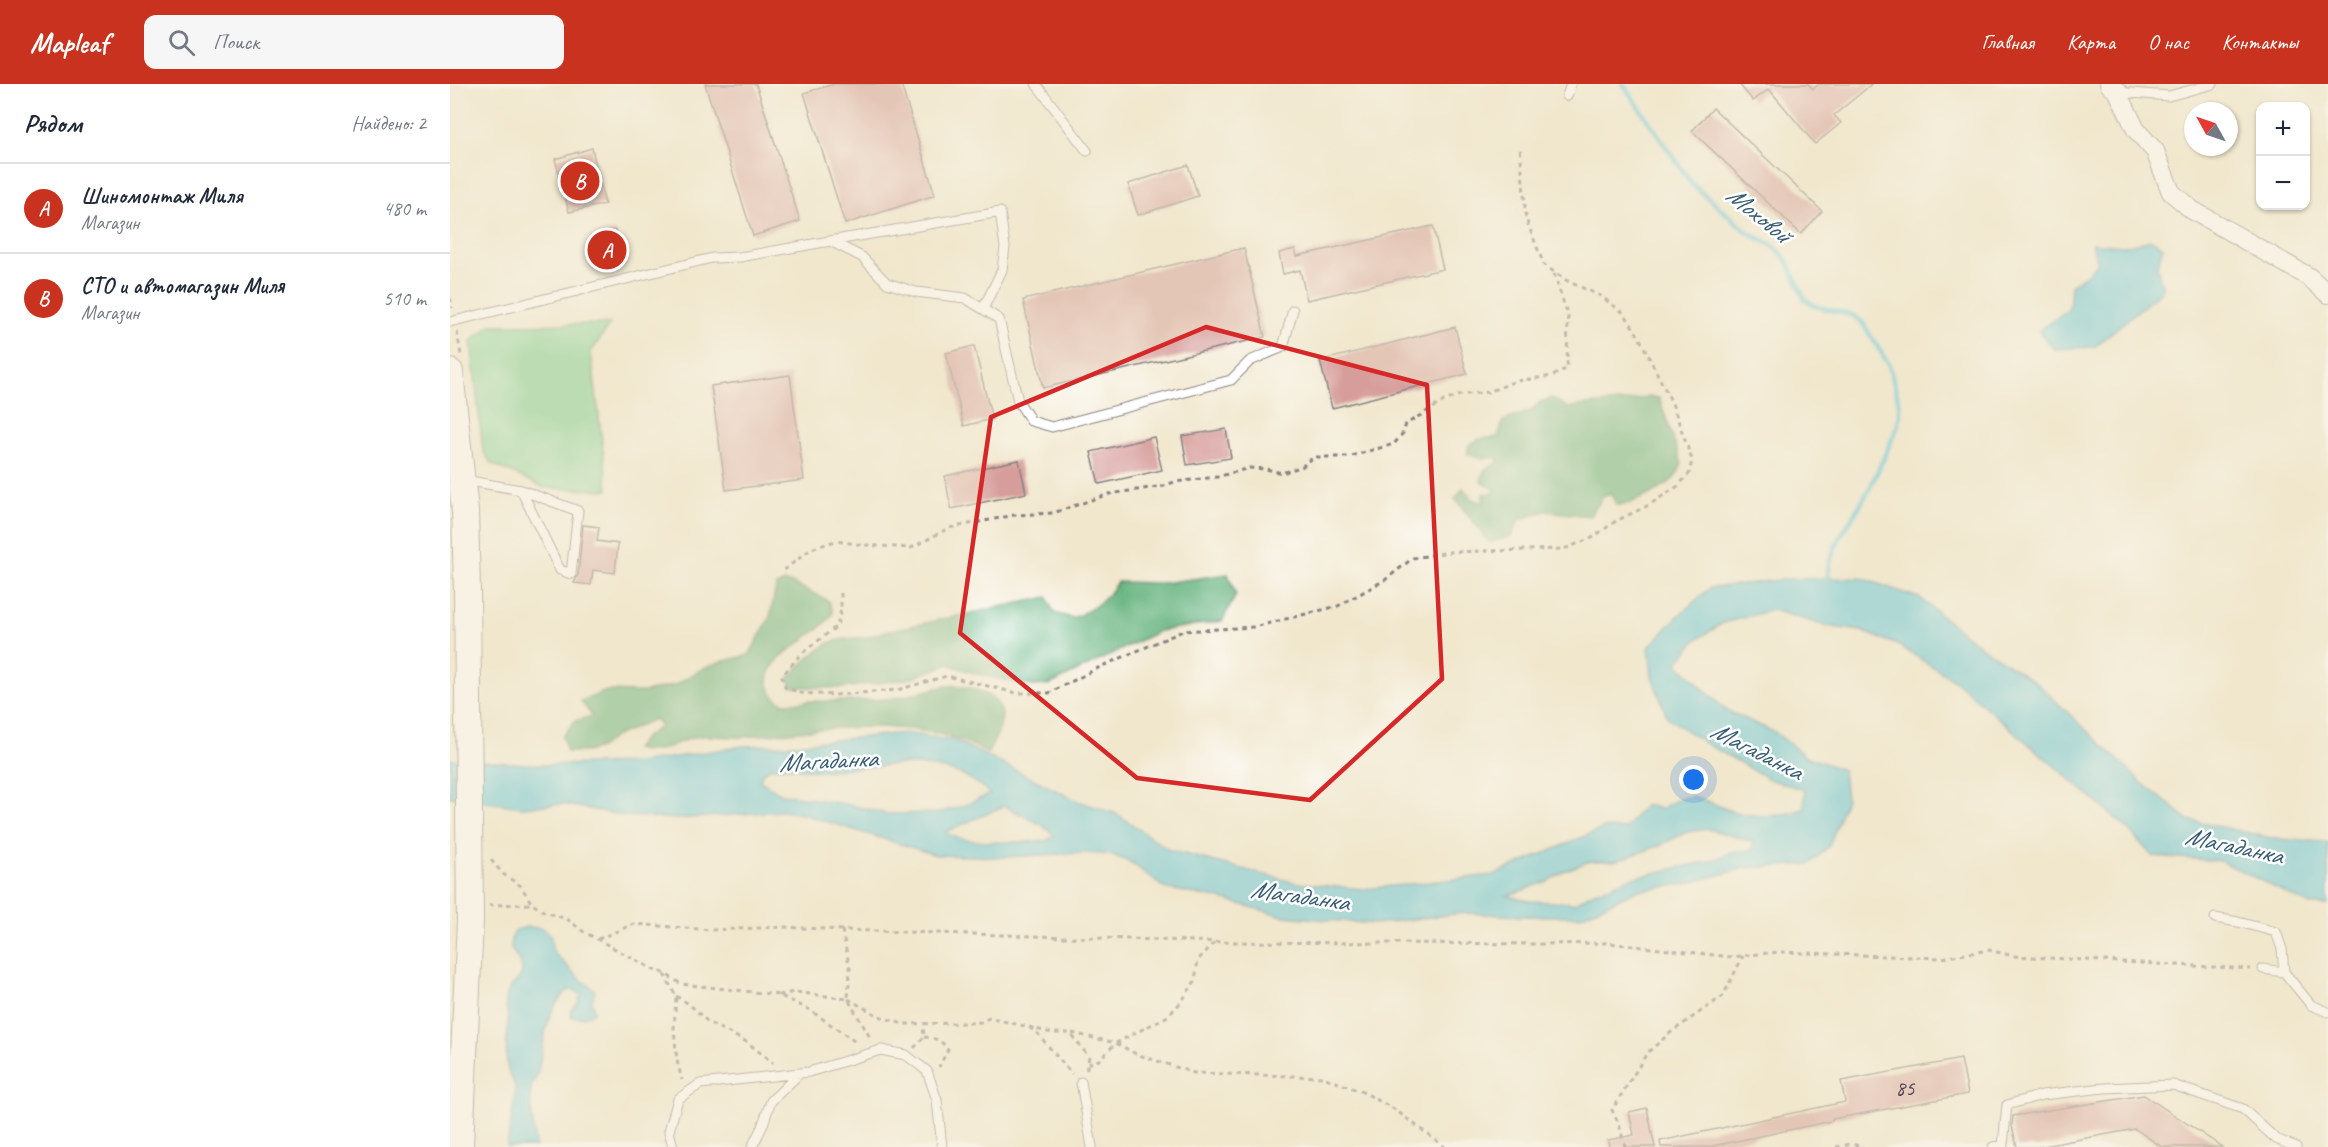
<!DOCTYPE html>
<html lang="ru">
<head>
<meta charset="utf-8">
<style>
  body { margin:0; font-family:Caveat,sans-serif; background:#f6f6f7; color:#1f2937 }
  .controls { position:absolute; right:18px; top:18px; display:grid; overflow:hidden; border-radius:12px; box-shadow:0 2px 4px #0004 }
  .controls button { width:54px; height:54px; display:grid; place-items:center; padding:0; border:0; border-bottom:2px solid #e0e1e3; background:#fff; color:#1f2937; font:30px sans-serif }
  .compass { position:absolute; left:1734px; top:18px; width:54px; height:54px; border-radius:50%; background:#fff; box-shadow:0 2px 4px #0004; rotate:310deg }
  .you { position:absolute; left:1244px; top:696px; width:21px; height:21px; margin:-15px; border:4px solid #fff; border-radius:50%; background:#1a73e8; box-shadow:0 0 0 9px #1a73e833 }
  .badge { display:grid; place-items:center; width:39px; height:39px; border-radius:50%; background:#c8321e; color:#fff; font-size:20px; font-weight:700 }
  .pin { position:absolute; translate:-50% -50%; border:3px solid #fff; box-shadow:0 2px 6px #0006 }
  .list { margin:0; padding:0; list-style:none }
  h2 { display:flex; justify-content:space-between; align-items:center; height:78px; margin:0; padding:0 24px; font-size:26px }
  h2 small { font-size:20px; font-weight:400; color:#747a83 }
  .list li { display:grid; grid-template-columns:39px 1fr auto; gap:18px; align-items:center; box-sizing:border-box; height:90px; padding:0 24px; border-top:2px solid #e0e1e3 }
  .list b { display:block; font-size:22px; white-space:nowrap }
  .list p { margin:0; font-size:20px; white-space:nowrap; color:#747a83 }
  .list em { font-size:20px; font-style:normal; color:#747a83 }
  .icon { flex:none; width:33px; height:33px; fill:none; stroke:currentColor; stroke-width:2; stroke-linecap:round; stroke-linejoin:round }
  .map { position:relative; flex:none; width:1878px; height:1063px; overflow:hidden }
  header { display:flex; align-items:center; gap:36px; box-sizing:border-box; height:84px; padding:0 30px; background:#c8321e; color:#fff }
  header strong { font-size:28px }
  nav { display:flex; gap:33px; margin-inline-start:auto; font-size:21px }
  .search { width:420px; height:54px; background:#f6f6f7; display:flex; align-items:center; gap:15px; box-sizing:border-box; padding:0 21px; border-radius:12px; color:#747a83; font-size:22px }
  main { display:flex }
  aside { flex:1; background:#fff }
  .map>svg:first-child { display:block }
  .green { fill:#7cd093; stroke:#4f7967; stroke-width:1.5 }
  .forest { fill:#65b27d; stroke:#446a5c; stroke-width:1.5 }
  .water { fill:#5fc6dc; stroke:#40748c; stroke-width:1.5; fill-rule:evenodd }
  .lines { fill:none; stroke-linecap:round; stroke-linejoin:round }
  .stream { stroke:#5fc6dc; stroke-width:5 }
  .building { fill:#d69d9a }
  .lane-casing { stroke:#8a8484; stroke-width:11 }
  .street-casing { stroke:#8a8484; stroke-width:20 }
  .secondary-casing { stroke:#8a8484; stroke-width:28 }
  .path { stroke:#8a8484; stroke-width:3; stroke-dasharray:4.5 4.5; stroke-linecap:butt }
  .lane { stroke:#fff; stroke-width:9 }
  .street { stroke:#fff; stroke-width:18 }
  .secondary { stroke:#fff; stroke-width:26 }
  .marked { fill:none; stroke:#d62828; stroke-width:4.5; stroke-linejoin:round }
  .labels { text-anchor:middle; stroke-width:5; stroke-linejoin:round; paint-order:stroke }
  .number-label { font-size:21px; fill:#4f4153 }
  .water-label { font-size:26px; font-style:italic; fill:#375b73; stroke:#fff }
</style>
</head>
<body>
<header>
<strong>Mapleaf</strong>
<div class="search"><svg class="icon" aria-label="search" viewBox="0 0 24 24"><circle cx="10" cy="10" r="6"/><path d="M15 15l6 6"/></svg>Поиск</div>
<nav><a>Главная</a><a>Карта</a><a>О нас</a><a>Контакты</a></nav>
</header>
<main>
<aside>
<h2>Рядом<small>Найдено: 2</small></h2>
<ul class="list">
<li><span class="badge">A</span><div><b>Шиномонтаж Миля</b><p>Магазин</p></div><em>480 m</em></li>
<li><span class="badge">B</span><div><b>СТО и автомагазин Миля</b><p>Магазин</p></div><em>510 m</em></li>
</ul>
</aside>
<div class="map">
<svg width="1878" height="1063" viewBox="0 0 1878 1063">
  <rect width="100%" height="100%" fill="#fff"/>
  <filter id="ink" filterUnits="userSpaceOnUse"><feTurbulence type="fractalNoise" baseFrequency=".0167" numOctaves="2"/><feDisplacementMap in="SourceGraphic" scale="12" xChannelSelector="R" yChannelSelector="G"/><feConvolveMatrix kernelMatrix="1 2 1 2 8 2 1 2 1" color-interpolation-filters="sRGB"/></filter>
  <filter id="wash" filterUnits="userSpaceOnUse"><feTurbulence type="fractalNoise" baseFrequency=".008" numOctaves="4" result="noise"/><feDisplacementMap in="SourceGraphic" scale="24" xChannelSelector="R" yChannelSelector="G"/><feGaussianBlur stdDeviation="1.35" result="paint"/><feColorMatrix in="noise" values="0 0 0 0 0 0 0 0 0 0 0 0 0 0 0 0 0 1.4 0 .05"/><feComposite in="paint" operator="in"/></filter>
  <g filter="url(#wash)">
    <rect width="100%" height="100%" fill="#f1e7cd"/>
    <path class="green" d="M160,240L141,268L158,406L95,404L42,380L33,367L21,257L40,241Z"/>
    <path class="forest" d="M1198,313L1209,314L1232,380C1230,384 1228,389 1225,393C1217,403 1179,423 1166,421L1161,410L1153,413L1140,432L1095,427L1069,436L1062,452L1040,459L1005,415L1013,404L1022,415L1033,419V409L1040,410L1047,407L1031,397L1034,386L1048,379L1047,373L1033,375L1017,370L1019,361L1029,355L1048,353L1053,337L1081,327L1090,318L1103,314L1118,324C1145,318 1171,321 1198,313Z
      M778,490L786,511L772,537L709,547L599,601L582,602L523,589L499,580L462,594L393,604L342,603L339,593C350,582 372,559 388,556C406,553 413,556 433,548L597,513L604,529L623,534C643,525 656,517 667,498L713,499Z
      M334,498L342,499L379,517L383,529C367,554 326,566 319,591C316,601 323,614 332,618C339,621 352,617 360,617C390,618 420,617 451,613C466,610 481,605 496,602C513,599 550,609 552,631C552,643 544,658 538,669C468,628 369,646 291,653C277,654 260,650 246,653C220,659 213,672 185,665L194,654L211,642L205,635L164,653L150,664L136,668H117L112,653L125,637L142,632L131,617L157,607L195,608L225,601L252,585L270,578L299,571L320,533L326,502Z"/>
    <path class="water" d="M1701,156L1713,163L1707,182L1713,206L1644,263L1604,265L1589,247L1619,225L1621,201L1637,190L1647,178L1642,159L1673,162Z
      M1411,494L1469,514L1530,562L1588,600L1692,699L1739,736L1826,755L1878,758V821H1860L1771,777L1702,772L1678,745L1504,596L1450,562L1411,547L1376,542L1322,526L1273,539L1246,556L1227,579L1274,625L1326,649L1355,672L1393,686L1396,715L1379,762L1360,780L1295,784L1235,800L1185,807L1131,832H1071L1014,829L924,840L833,832L771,815L714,804L682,779L662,771L635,769L552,773L486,771L352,730L332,727L228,735L176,732L111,720L72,723L0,713V675L93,681L188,679L293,662L334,661L454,649L506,657L628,717L667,730L719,766L847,799L914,805L1043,791L1154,744L1175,745L1195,721L1211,725C1246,701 1253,719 1285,728C1309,734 1331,733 1354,725L1355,706L1321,696L1255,659L1217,633L1202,592L1199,563L1228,532L1260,504L1338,495ZM452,680C486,682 515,685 540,710L513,722L487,729L437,730L401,721L332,710L310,697L312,690L319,684L338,683L370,687ZM554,722L592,741L605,752L595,757C570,758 516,762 495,748ZM1258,745L1304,758L1302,766L1282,768L1261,777L1180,794L1142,809L1125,819L1080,817L1057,812L1098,797L1114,787L1140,777H1165L1206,763L1237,748Z
      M77,843L92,844L100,850L103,868L130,895L145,906L142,917L144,928L134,933H121V926L128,919L131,911L124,906H118C92,929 95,960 87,991C86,995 82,999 81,1003C79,1019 84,1046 85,1063H57C59,1043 65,1024 65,1003C64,996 60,993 58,986C54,970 58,951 58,935C58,929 55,922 56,916C57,892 88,900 61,865V855L66,846Z"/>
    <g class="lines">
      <path class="stream" d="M1173,0L1242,100L1299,149L1322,161L1331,169L1339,180L1354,214L1364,222L1402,231L1412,238L1439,281L1449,318L1450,330L1448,342C1437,365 1428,389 1416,411C1400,440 1376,464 1378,500"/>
    </g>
    <g id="blocks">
      <path class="building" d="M255,0H306L350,137L303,152Z
        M384,0H451L485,111L395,140L354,9Z
        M1289,0H1358L1363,5L1369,0H1422L1384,31L1391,39L1365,60L1319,5L1303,17Z
        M1263,24L1372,127L1351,150L1242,47Z
        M142,64L155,120L119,128L105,75Z
        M738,81L748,112L688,131L678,100Z
        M983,142L993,185L857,216L850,186L833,190L829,169L845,165L847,172Z
        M165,146L175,179L149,186L140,153Z
        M794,164L815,253L593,304L573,216Z
        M1005,243L1017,290L882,324L870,277Z
        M524,262L542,335L514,342L496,269Z
        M340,291L354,396L276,406L261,302Z
        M776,345L781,374L737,381L732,352Z
        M704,353L712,386L649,400L641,368Z
        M569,376L576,409L501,425L495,392Z
        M133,441L149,443L147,457L168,460L165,489L143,486L141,501L124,499L128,491Z
        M1511,975L1518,1010L1382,1035V1037L1258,1063H1211L1210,1057L1395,1018L1391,997Z
        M1694,1011L1772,1063H1712L1685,1045L1588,1063H1567L1562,1042L1563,1032Z
        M1197,1024L1205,1063H1159L1158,1056L1184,1051L1179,1028Z"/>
    </g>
  </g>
  <g filter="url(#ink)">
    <use href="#blocks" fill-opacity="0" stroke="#8a8484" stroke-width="1.5"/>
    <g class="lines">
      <g class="lane-casing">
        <path id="lane" d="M586,0L637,67
          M1668,8L1719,12L1763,0
          M1117,12L1121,0
          M380,157L550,128L555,163L552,186L533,225
          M0,238L262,174L290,173L380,157L412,173L437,199L466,208L515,214L549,235L568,317L581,337L602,343L781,296L800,277L833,263L843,226
          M14,396L71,406L110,486L121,490L128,427L71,406
          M1765,834L1788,838L1826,848L1832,865L1834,888
          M1813,885L1834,888L1861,921L1878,928
          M631,998L642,1063
          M223,1063L219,1047L228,1015L250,1000L359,988L431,966L456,971L477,987L487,1016L492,1063
          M302,1063L312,1043L321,1017L350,989
          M1543,1063L1553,1061L1557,1021L1592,1011L1654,1004L1723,1001L1793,1025L1826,1055L1846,1063"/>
      </g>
      <g class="street-casing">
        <path id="street" d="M1659,0L1668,8L1686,46L1705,67L1721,108L1742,126L1859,193L1878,210"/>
      </g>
      <g class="secondary-casing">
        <path id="secondary" d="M0,288L15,427L17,505L20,836L10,1063"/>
      </g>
      <path class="path" d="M0,214L2,224
        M7,248L11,271
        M334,486L361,465L385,457L414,461L461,464L499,444L565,431L603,429L659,410L714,402L724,398L767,393L799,384L816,385L832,389L853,382L857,377L867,373H898L944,360L953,349L956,340L994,317L1010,311L1038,308L1066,297L1103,292L1117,284L1118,232L1104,190
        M391,509V526L387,542L351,570L332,592L335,603L351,609L385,611L447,606L497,592L566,609H599L650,583L733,547L804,543L888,522L935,496L963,474L1000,468L1114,465L1142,454L1166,437L1199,421L1228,402L1239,390L1242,376L1222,319L1188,251L1174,229L1149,211L1119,198L1094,181L1076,135L1070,62
        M41,776L53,790L71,802L82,820L95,828L117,835L134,848L206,887L214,889L231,900L329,911L360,926L407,959
        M39,821L82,820
        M148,855L184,840L261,846L334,843L392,846
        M214,890L226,912L224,945L227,977L232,996
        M329,911L345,908L398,915L400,885L392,846L775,858L1094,860L1158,859L1282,873L1328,868L1491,874L1539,866L1563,872L1800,885
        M226,912L239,920L259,939L297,958L323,979
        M398,915L429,932L453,940L519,939L531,938L539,934L579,943L588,950L622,990
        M399,917L421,955
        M579,943L601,949H620L639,973L636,988
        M622,949L666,959L718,932L732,917L745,897L748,876L765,858
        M474,953C485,954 491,956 498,965L489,983
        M464,964L474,953L473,941
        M638,980L649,976L666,959L686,970L744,989L873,993L915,1009L944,1025L995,1063
        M1175,1063L1169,1040L1162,1026L1197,969L1220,949L1273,912L1293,872
        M1386,1063L1402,1060L1413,1063"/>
      <use href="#lane" class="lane"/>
      <use href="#street" class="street"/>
      <use href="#secondary" class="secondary"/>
    </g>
  </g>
  <path d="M0 0H1878V1063H0ZM756,243L977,301L992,595L860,716L687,694L510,549L541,333Z" fill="#f1e7cd" fill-opacity=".55" fill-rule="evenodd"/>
  <path class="marked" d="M756,243L977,301L992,595L860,716L687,694L510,549L541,333Z"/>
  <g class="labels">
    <g class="number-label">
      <text x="1455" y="1011">85</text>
    </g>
    <g class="water-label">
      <text transform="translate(1309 130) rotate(39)" y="9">Моховой</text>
      <text transform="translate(1307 666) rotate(27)" y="9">Магаданка</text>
      <text transform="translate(378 676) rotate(-3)" y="9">Магаданка</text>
      <text transform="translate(1784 761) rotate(12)" y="9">Магаданка</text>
      <text transform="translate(850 811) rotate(8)" y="9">Магаданка</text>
    </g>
  </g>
</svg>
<div class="controls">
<button>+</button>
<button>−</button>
</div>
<svg class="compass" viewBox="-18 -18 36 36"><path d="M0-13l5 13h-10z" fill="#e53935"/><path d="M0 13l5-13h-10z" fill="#747a83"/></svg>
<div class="you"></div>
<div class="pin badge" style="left:157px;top:166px">A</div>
<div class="pin badge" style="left:130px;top:97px">B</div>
</div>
</main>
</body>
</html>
